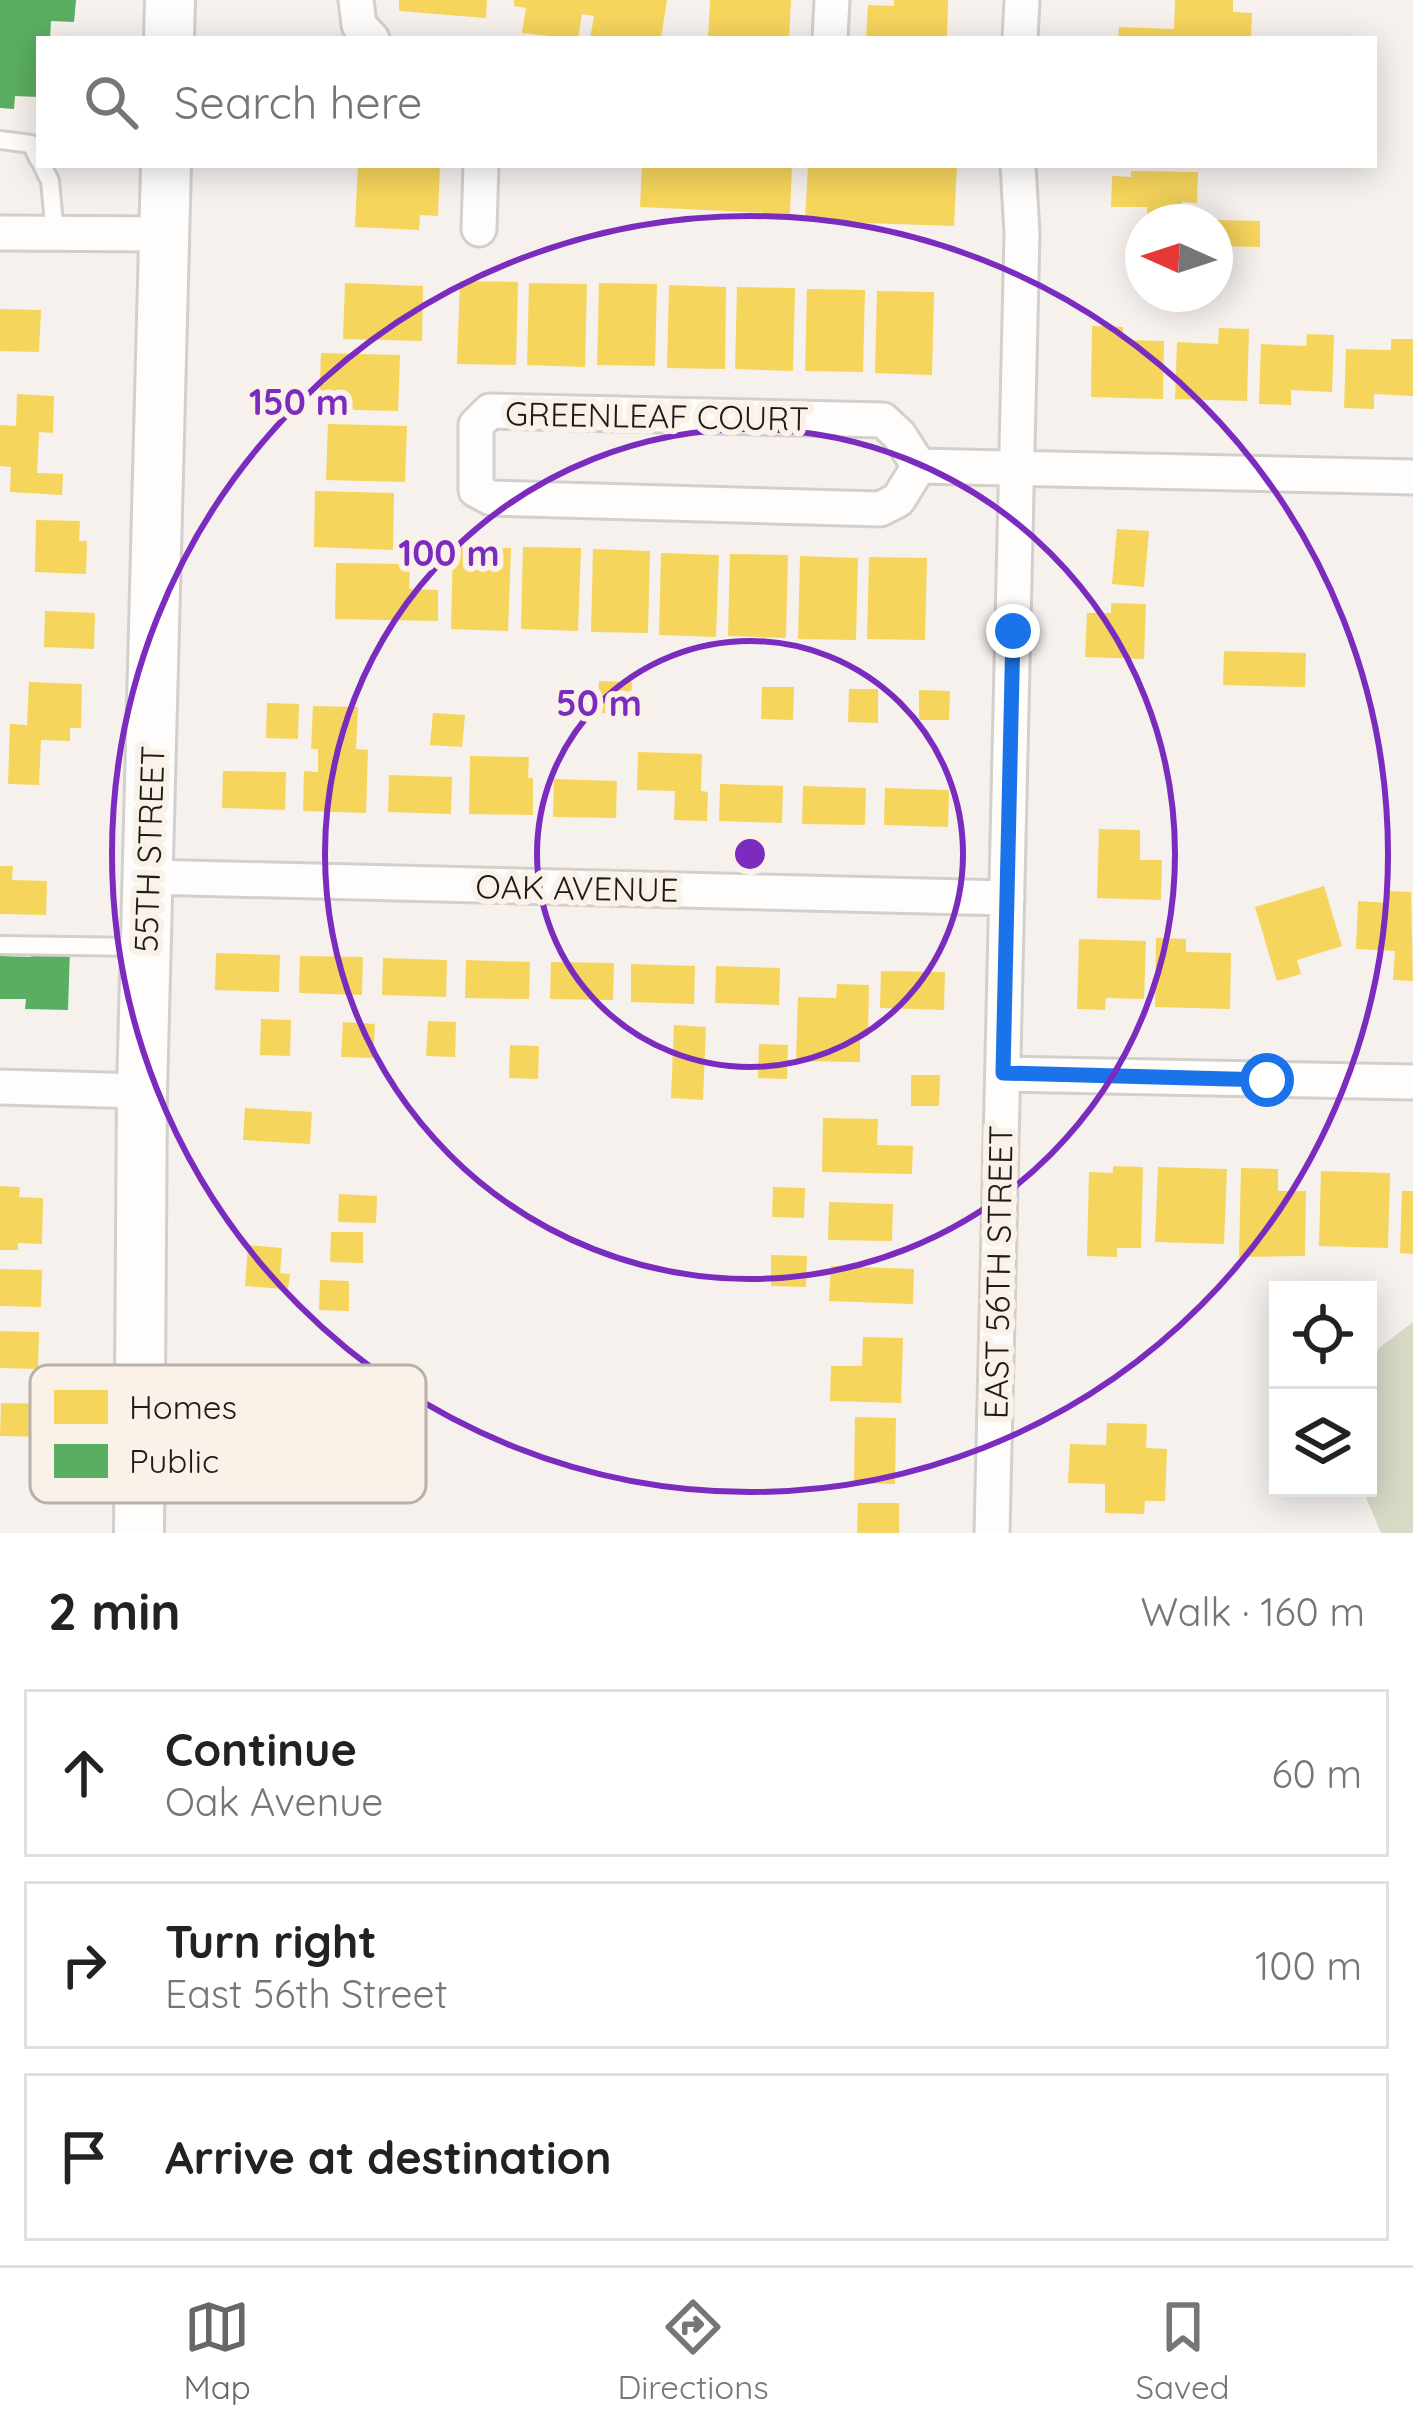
<!DOCTYPE html>
<html lang="en">
<head>
<meta charset="utf-8">
<style>
  body { margin:0; font-family:Quicksand,sans-serif; background:#f6f6f6; color:#222 }
  .controls { position:absolute; right:36px; bottom:36px; display:grid; overflow:hidden; border-radius:0px; box-shadow:0 6px 30px #0003 }
  .controls button { width:108px; height:108px; display:grid; place-items:center; padding:0; border:0; border-bottom:3px solid #e0e0e0; background:#fff; color:#222; font:60px sans-serif }
  .compass { position:absolute; left:1125px; top:204px; width:108px; height:108px; border-radius:50%; background:#fff; box-shadow:0 6px 30px #0003; rotate:273deg }
  .stop { position:absolute; width:36px; height:36px; margin:-27px; border:9px solid #1a73e8; border-radius:50%; background:#fff }
  .stop.end { background:#1a73e8; border-color:#fff; box-shadow:0 3px 12px #0008 }
  .list { margin:0; padding:0; list-style:none }
  h2 { display:flex; justify-content:space-between; align-items:center; height:156px; margin:0; padding:0 48px; font-size:51px }
  h2 small { font-size:39px; font-weight:400; color:#767676 }
  .list li { display:grid; grid-template-columns:78px 1fr auto; gap:36px; align-items:center; box-sizing:border-box; height:168px; margin:0 24px 24px; padding:0 24px; border:3px solid #e0e0e0; border-radius:0px }
  .list b { display:block; font-size:45px; white-space:nowrap }
  .list p { margin:0; font-size:39px; white-space:nowrap; color:#767676 }
  .list em { font-size:39px; font-style:normal; color:#767676 }
  .icon { flex:none; width:66px; height:66px; fill:none; stroke:currentColor; stroke-width:2; stroke-linecap:round; stroke-linejoin:round }
  .map { position:relative; flex:none; width:1413px; height:1533px; overflow:hidden }
  .search { position:absolute; background:#fff; box-shadow:0 6px 30px #0003; left:36px; right:36px; top:36px; height:132px; display:flex; align-items:center; gap:30px; box-sizing:border-box; padding:0 42px; border-radius:0px; color:#767676; font-size:45px }
  .sheet { height:732px; background:#fff }
  nav { display:flex; justify-content:space-around; align-items:center; box-sizing:border-box; height:168px; border-top:3px solid #e0e0e0; background:#fff; font-size:33px; color:#767676 }
  nav a { display:grid; justify-items:center; gap:6px }
  nav .on { color:#6a6663 }
  .map>svg:first-child { display:block }
  .green { fill:#d8dac6 }
  .homes { fill:#f6d55c }
  .public { fill:#5aae61 }
  .lines { fill:none; stroke-linecap:round; stroke-linejoin:round }
  .service-casing { stroke:#d3cfcc; stroke-width:22 }
  .minor-casing { stroke:#d3cfcc; stroke-width:39 }
  .secondary-casing { stroke:#d3cfcc; stroke-width:54 }
  .service { stroke:#fefdfc; stroke-width:16 }
  .minor { stroke:#fefdfc; stroke-width:33 }
  .secondary { stroke:#fefdfc; stroke-width:48 }
  .route { stroke:#1a73e8; stroke-width:15 }
  .ring { fill:none; stroke:#7b2cbf; stroke-width:6 }
  .labels { text-anchor:middle; stroke-width:12; stroke-linejoin:round; paint-order:stroke }
  .street-label { font-size:33px; fill:#1e1b18; stroke:#faf1e9 }
  .key { fill:#faf1e9; stroke:#b8b1aa; stroke-width:3 }
  .key-label { font-size:33px; fill:#1e1b18 }
  .centre { fill:#7b2cbf; stroke:#faf1e9; stroke-width:6 }
  .ring-label { font-size:36px; text-anchor:middle; font-weight:bold; fill:#7b2cbf; stroke:#faf1e9; stroke-width:12; stroke-linejoin:round; paint-order:stroke }
</style>
</head>
<body>
<div class="map">
<svg width="1413" height="1533" viewBox="0 0 1413 1533">
  <rect width="100%" height="100%" fill="#f6f1ed"/>
  <path class="green" d="M1413,1322V1533H1381L1362,1488H1368V1371L1379,1348Z"/>
  <path class="homes" d="M399,0H487L486,18L399,11Z
    M514,0H667L661,38L647,39H590L594,16L582,14L578,39L522,33L526,8L514,6Z
    M710,0H791L789,39H708Z
    M894,0H948L947,39H866L868,5L894,6Z
    M1175,0H1233V12L1252,13L1251,39H1118L1119,27L1174,29Z
    M358,165H440L438,216L420,215L419,230L355,227Z
    M642,165H792L790,214L640,207Z
    M808,165L886,168V165H957L954,226L805,221Z
    M1131,171L1198,172L1197,203L1182,202V222H1147V207H1111L1112,176L1131,177Z
    M1215,220L1260,221V247L1215,246Z
    M460,281L518,282L516,365L457,364Z
    M345,283L423,286L422,341L343,339Z
    M529,283L587,284L585,367L527,365Z
    M599,283L657,284L655,366L597,365Z
    M669,285L726,287L725,369L667,368Z
    M737,287L795,288L793,371L735,369Z
    M807,289L865,290L863,372L805,371Z
    M877,291L934,292L932,375L875,373Z
    M0,309L41,310L39,352L0,351Z
    M1092,326L1123,327V340L1164,341L1163,399L1091,397Z
    M1219,328L1249,329L1247,401L1175,399L1177,342L1218,344Z
    M1307,334L1334,335L1332,392L1291,390V405L1259,404L1261,344L1306,346Z
    M1391,339H1413V396L1374,394V409L1344,408L1346,349L1391,350Z
    M321,353L400,355L398,411L319,409Z
    M17,394L54,396L53,433L39,432L37,473L63,474L62,495L10,492L11,467L0,466V425L16,426Z
    M328,424L407,426L405,482L326,480Z
    M315,491L394,493L393,550L314,547Z
    M36,520L80,521L79,541H87L86,574L35,572Z
    M1117,529L1149,531L1144,587L1112,584Z
    M453,547L511,548L508,631L451,629Z
    M523,547L581,548L578,631L521,629Z
    M593,549L650,551L648,633L591,632Z
    M661,553L719,555L716,637L659,635Z
    M730,554L788,555L786,638L728,636Z
    M800,556L858,558L856,640L798,639Z
    M869,557L927,558L925,640L867,639Z
    M336,563L410,564L409,589L438,590V621L335,619Z
    M1111,603L1146,604L1144,659L1085,657L1087,613H1111Z
    M45,611L95,613L94,649L44,647Z
    M1224,651L1306,653L1305,687L1223,685Z
    M599,681L632,682L631,714L598,713Z
    M29,682L82,684L81,728H70V741L41,740L39,785L8,784L10,724L27,725Z
    M762,687H794L793,720L761,719Z
    M849,689H878V723L848,722Z
    M919,690L950,691L949,720H919Z
    M267,703L299,704L298,739L266,738Z
    M313,706L358,707L356,749L368,750L366,813L303,811L304,771L318,772V749H311Z
    M433,713L465,715L462,747L430,745Z
    M638,752L702,754L701,791L708,792L707,821L674,820L675,791L637,790Z
    M470,756L529,757L528,778H533V815L469,814Z
    M223,771L286,772L285,810L222,808Z
    M389,775L452,777L451,814L388,812Z
    M554,779L617,781L616,818L553,817Z
    M720,784L783,786L782,823L719,821Z
    M803,786L866,788L865,825L802,824Z
    M885,788L949,790L948,827L884,825Z
    M1099,829L1140,830V860H1162L1161,900L1097,898Z
    M0,866H13L12,880L47,881L46,915L0,914Z
    M1324,886L1342,946L1297,960L1301,974L1277,981L1255,907Z
    M1389,891L1411,892L1413,981L1393,980L1395,951L1356,949L1358,901L1389,903Z
    M1156,938L1186,939V952L1231,953L1230,1009L1155,1007Z
    M1079,939L1146,941L1144,999L1106,998L1105,1010L1077,1009Z
    M216,953L280,955L279,992L215,990Z
    M300,956L363,957L362,995L299,993Z
    M383,958L447,960L446,997L382,995Z
    M466,960L530,962L529,999L465,998Z
    M551,962L614,963L613,1000L550,999Z
    M631,964L695,966L694,1004L631,1002Z
    M716,966L780,968L779,1005L715,1003Z
    M881,971L945,972L944,1010L880,1008Z
    M837,984L869,985L868,1036L860,1035V1062L796,1061L798,997L836,998Z
    M261,1019L291,1020L290,1056L260,1055Z
    M428,1021L456,1022L455,1057L426,1056Z
    M343,1022L375,1024L373,1058L341,1057Z
    M674,1025L706,1027L703,1100L671,1098Z
    M759,1044L788,1045L787,1079L758,1078Z
    M510,1045L539,1046L538,1079L509,1078Z
    M911,1075H940L939,1106H911Z
    M245,1108L312,1112L310,1144L243,1140Z
    M823,1118L878,1119L877,1145L913,1146L912,1174L822,1172Z
    M1113,1166L1143,1167L1141,1248H1117V1257L1087,1256L1089,1172L1113,1173Z
    M1158,1167L1227,1169L1224,1244L1155,1242Z
    M1241,1168L1278,1169V1191H1306L1305,1256L1239,1257Z
    M1321,1171L1390,1173L1388,1248L1319,1246Z
    M0,1186L20,1187L19,1197L43,1198L42,1244L18,1243V1250H0Z
    M773,1187L805,1188L804,1218L772,1217Z
    M1402,1191H1413V1254L1400,1253Z
    M339,1194L377,1196L376,1223L338,1222Z
    M829,1202L893,1204L892,1241L828,1240Z
    M331,1232H363V1263L330,1262Z
    M248,1245L282,1248L280,1273L290,1274L288,1289L245,1286Z
    M771,1255L807,1256L806,1287L771,1286Z
    M831,1266L914,1269L913,1304L829,1301Z
    M0,1269L42,1270L41,1307L0,1306Z
    M320,1280L349,1281V1311L319,1310Z
    M0,1331L39,1332L38,1369L0,1368Z
    M863,1337L903,1338L901,1403L830,1401L831,1366H862Z
    M1,1403L52,1404V1437L0,1436Z
    M855,1417L896,1418L895,1484L854,1483Z
    M1107,1423L1147,1424L1146,1448L1167,1449L1165,1501H1145L1144,1514L1105,1513V1484L1068,1483L1070,1444L1106,1445Z
    M858,1503H899V1533H857Z"/>
  <path class="public" d="M0,0H76L74,22L51,21L50,39H39V97L15,96L14,109L0,108Z
    M32,947L70,948L68,1010L25,1009L26,999H0V956L31,957Z"/>
  <g class="lines">
    <g class="service-casing">
      <path id="service" d="M0,140L31,144L39,160
        M42,165L50,181L55,234
        M0,945L143,947"/>
    </g>
    <g class="minor-casing">
      <path id="minor" d="M356,0L359,25L372,39
        M830,39L832,0
        M1020,39L1022,0
        M479,229L481,165
        M0,233L164,234
        M919,466L898,500L880,509L491,498L476,490V425L490,411L883,420L899,435L919,466L1413,477
        M148,877L1007,898
        M1003,1074L1413,1082
        M0,1087L142,1091
        M992,1533L1022,233L1018,165"/>
    </g>
    <g class="secondary-casing">
      <path id="secondary" d="M169,39L170,0
        M139,1533L142,1091L166,165"/>
    </g>
    <use href="#service" class="service"/>
    <use href="#minor" class="minor"/>
    <use href="#secondary" class="secondary"/>
  </g>
  <g class="lines">
    <path class="route" d="M1013,631L1003,1073L1267,1080"/>
  </g>
  <g class="ring">
    <circle cx="750" cy="854" r="213"/>
    <circle cx="750" cy="854" r="425"/>
    <circle cx="750" cy="854" r="638"/>
  </g>
  <g class="labels">
    <g class="street-label">
      <text transform="translate(657 416) rotate(1)" y="12">GREENLEAF COURT</text>
      <text transform="translate(149 849) rotate(-88)" y="12">55TH STREET</text>
      <text transform="translate(577 888) rotate(1)" y="12">OAK AVENUE</text>
      <text transform="translate(998 1272) rotate(-89)" y="12">EAST 56TH STREET</text>
    </g>
  </g>
  <rect x="30" y="1365" width="396" height="138" rx="18" class="key"/>
  <rect x="54" y="1390" width="54" height="34" fill="#f6d55c"/>
  <rect x="54" y="1444" width="54" height="34" fill="#5aae61"/>
  <g class="key-label">
    <text x="129" y="1419">Homes</text>
    <text x="129" y="1473">Public</text>
  </g>
  <circle cx="750" cy="854" r="18" class="centre"/>
  <g class="ring-label">
    <text x="299" y="415">150 m</text>
    <text x="449" y="566">100 m</text>
    <text x="599" y="716">50 m</text>
  </g>
</svg>
<div class="controls">
<button><svg class="icon" aria-label="locate" viewBox="0 0 24 24"><circle cx="12" cy="12" r="6"/><path d="M12 2v4M12 18v4M2 12h4M18 12h4"/></svg></button>
<button><svg class="icon" aria-label="layers" viewBox="0 0 24 24"><path d="M12 4l9 5-9 5-9-5zM3 14l9 5 9-5"/></svg></button>
</div>
<svg class="compass" viewBox="-18 -18 36 36"><path d="M0-13l5 13h-10z" fill="#e53935"/><path d="M0 13l5-13h-10z" fill="#767676"/></svg>
<div class="stop" style="left:1267px;top:1080px"></div>
<div class="stop end" style="left:1013px;top:631px"></div>
<div class="search"><svg class="icon" aria-label="search" viewBox="0 0 24 24"><circle cx="10" cy="10" r="6"/><path d="M15 15l6 6"/></svg>Search here</div>
</div>
<section class="sheet">
<h2>2 min<small>Walk · 160 m</small></h2>
<ul class="list">
<li><svg class="icon" aria-label="ahead" viewBox="0 0 24 24"><path d="M12 20V5M6 11l6-6 6 6"/></svg><div><b>Continue</b><p>Oak Avenue</p></div><em>60 m</em></li>
<li><svg class="icon" aria-label="right" viewBox="0 0 24 24"><path d="M7 20v-9h11M14 6l5 5-5 5"/></svg><div><b>Turn right</b><p>East 56th Street</p></div><em>100 m</em></li>
<li><svg class="icon" aria-label="arrive" viewBox="0 0 24 24"><path d="M6 21V4h12l-3 4 3 4H6"/></svg><div><b>Arrive at destination</b></div></li>
</ul>
</section>
<nav>
<a class="on"><svg class="icon" aria-label="map" viewBox="0 0 24 24"><path d="M3 6l6-2 6 2 6-2v14l-6 2-6-2-6 2zM9 4v14M15 6v14"/></svg>Map</a>
<a><svg class="icon" aria-label="directions" viewBox="0 0 24 24"><path d="M12 3l9 9-9 9-9-9zM9 14v-3h6M13 9l2 2-2 2"/></svg>Directions</a>
<a><svg class="icon" aria-label="saved" viewBox="0 0 24 24"><path d="M7 4h10v16l-5-4-5 4z"/></svg>Saved</a>
</nav>
</body>
</html>
